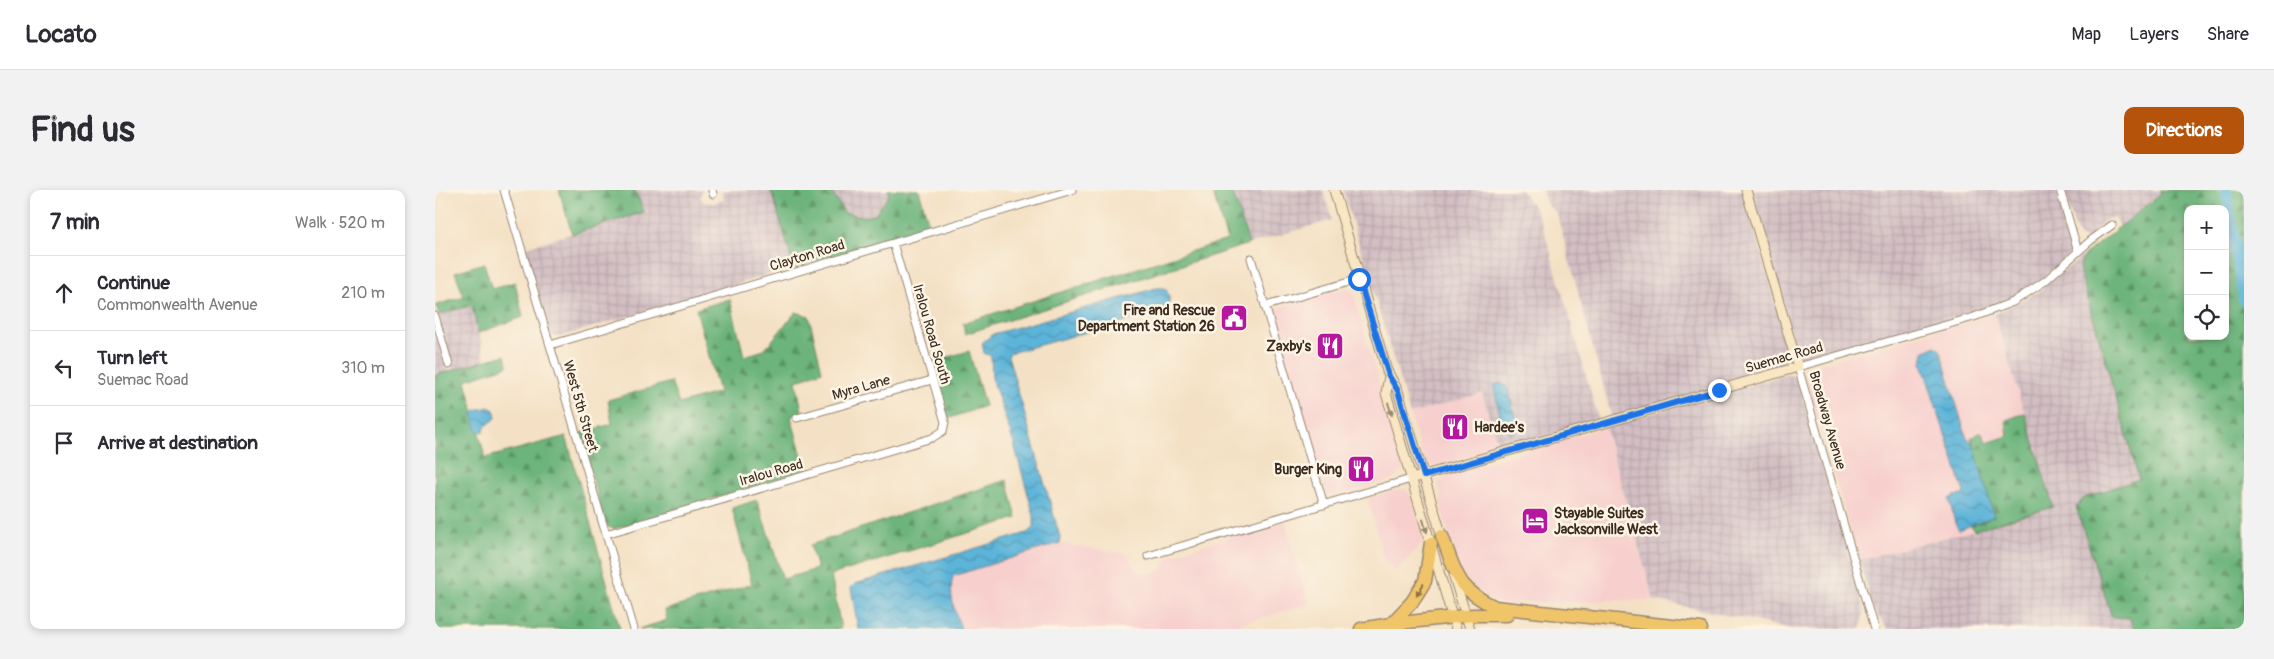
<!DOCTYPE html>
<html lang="en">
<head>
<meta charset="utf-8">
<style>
  body { margin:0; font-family:Pangolin,sans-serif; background:#f2f2f3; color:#2b2b33 }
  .controls { position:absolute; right:15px; top:15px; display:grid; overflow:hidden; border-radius:10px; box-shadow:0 2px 8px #0003 }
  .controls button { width:45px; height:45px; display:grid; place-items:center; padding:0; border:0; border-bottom:1px solid #e1e1e2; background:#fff; color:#2b2b33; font:25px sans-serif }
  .stop { position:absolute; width:15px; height:15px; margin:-11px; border:4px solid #1a73e8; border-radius:50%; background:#fff }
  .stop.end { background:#1a73e8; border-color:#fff; box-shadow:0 1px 5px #0008 }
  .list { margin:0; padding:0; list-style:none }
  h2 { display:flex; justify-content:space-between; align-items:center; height:65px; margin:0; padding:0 20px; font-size:21px }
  h2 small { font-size:16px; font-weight:400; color:#7c7c81 }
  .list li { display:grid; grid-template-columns:32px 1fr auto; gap:15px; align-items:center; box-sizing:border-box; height:75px; padding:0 20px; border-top:1px solid #e1e1e2 }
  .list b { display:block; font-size:19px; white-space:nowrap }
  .list p { margin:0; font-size:16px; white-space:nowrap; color:#7c7c81 }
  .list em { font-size:16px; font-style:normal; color:#7c7c81 }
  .icon { flex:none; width:28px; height:28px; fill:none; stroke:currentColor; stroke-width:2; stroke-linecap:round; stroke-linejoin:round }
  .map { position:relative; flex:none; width:1809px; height:439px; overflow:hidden; border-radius:10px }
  header { display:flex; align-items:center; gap:30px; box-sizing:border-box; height:70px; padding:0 25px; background:#fff; border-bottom:1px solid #e1e1e2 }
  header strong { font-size:24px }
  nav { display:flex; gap:28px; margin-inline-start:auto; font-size:18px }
  .intro { display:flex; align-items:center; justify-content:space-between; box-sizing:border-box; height:120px; padding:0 30px }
  h1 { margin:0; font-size:35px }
  .button { padding:12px 22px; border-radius:10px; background:#b45309; color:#fff; font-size:18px; font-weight:700 }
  main { display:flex; gap:30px; padding:0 30px }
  aside { flex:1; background:#fff; border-radius:10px; box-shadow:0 2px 8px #0003 }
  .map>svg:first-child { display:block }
  .built { fill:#f7d0cd }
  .industrial { fill:url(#industrial-grid) }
  .forest { fill:url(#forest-firs); stroke:#546f4c; fill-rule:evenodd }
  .water { fill:url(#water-waves); stroke:#4c6f7c }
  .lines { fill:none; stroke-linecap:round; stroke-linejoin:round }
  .river { stroke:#5cb4d9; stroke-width:11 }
  .street-casing { stroke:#988672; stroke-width:9 }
  .secondary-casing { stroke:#988672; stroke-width:11 }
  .highway-casing { stroke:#988672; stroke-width:15 }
  .street { stroke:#fff; stroke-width:7 }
  .secondary { stroke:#f9e7c3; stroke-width:9 }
  .highway { stroke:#f0c469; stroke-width:12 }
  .oneway { fill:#9a8870 }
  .oneway2 { fill:#8c6f40 }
  .route { stroke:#1a73e8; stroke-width:6 }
  .labels { text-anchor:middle; stroke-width:5; stroke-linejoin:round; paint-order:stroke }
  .street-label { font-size:14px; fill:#3b2a1e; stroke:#fcf5e5 }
  .poi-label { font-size:14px; font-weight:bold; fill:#3b2a1e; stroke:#fcf5e5; text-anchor:end }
</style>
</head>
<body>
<header>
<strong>Locato</strong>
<nav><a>Map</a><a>Layers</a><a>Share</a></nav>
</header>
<div class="intro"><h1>Find us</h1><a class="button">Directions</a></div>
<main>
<aside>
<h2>7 min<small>Walk · 520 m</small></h2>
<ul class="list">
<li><svg class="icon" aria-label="ahead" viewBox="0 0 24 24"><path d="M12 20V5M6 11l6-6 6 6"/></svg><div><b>Continue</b><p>Commonwealth Avenue</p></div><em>210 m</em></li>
<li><svg class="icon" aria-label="left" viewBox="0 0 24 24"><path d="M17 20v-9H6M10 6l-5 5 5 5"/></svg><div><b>Turn left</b><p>Suemac Road</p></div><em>310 m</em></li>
<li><svg class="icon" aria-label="arrive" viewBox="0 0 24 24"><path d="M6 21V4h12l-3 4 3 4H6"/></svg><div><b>Arrive at destination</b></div></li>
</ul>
</aside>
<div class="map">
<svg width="1809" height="439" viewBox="0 0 1809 439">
  <defs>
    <pattern id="industrial-grid" width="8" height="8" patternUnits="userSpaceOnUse" patternTransform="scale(1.25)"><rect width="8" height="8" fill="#d2bec3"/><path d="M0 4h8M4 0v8" fill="none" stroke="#b5a3a7"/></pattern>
    <pattern id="forest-firs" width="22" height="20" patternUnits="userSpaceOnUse" patternTransform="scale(1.25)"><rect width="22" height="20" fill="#6cb47b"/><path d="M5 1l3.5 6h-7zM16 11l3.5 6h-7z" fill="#5a9364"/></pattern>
    <pattern id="water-waves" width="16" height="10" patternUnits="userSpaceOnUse" patternTransform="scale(1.25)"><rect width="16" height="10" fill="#5cb4d9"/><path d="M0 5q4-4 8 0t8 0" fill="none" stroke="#4d93af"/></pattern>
  </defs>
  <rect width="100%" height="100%" fill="#fcf5e5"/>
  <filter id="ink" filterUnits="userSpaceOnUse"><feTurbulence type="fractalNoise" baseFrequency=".02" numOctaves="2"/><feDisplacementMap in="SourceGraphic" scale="10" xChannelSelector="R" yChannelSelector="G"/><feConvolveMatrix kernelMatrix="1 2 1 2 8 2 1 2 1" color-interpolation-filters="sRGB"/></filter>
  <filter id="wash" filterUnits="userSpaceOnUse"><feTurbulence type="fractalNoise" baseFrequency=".0096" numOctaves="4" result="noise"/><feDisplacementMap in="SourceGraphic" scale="20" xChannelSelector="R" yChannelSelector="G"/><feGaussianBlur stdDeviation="1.12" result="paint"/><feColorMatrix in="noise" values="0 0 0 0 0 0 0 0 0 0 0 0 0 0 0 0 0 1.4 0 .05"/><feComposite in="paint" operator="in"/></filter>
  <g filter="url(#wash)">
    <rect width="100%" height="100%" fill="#f4e1c5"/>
    <path class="built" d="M909,98H913L918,103L968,279L959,289L901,306L893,304L889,297L838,124L845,117Z
      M1560,124L1590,223L1571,230L1574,246L1552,253L1546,243L1536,248L1539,256L1531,246L1525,229L1489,161L1487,173L1529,302L1528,305L1519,306L1514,309L1520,333L1524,340L1536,336L1539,340L1424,370L1371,189L1372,182L1375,177Z
      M1047,203L1064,258L998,277L990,274L975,224Z
      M1170,237L1219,410L1087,412L1070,415L1054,410L1033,391L1025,379L1005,314L1007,307L1003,294L1010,287L1038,277Z
      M965,299L971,300L977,306L989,351L961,381L948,368L933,308Z
      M850,331L874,414L789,439H526L517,410L515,396L518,386L625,353L694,364L697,375L704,382L714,385L727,379L733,367L741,363Z"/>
    <path class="industrial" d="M200,0H267L265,7L269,12L278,13L289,10L288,0H336L359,77L124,147L117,145L113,139L89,58L208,22Z
      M395,0H453L454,5L440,25L430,27L410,23Z
      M797,0H888L897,30L814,54Z
      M908,0H1086L1100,19L1109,40L1164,231L1064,258L1047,203L975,224Z
      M1107,0H1308L1354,158L1353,167L1347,175L1337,181L1177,228L1122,24L1111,13Z
      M1314,0H1621L1637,52L1635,64L1599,95L1567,113L1554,118L1372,170L1362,164Z
      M1629,0H1725L1726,3L1685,36L1680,28L1671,29L1654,48H1648L1643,45L1640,37Z
      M1650,64L1644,78L1704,289L1649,308L1699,439H1453L1438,419L1424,370L1539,340L1617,316L1560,124L1603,102Z
      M37,115L50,171L18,180L4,126Z
      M0,140L12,181L0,185Z
      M1350,185L1358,186L1363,191L1429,420L1426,439H1358L1219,410L1170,237Z"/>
    <path class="forest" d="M124,0H200L209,22L137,44Z
      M336,0H395L410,23L430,27L440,25L454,5L453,0H484L495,38L359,77Z
      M777,0H797L814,54L530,144L528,133L792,50Z
      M1725,0H1809V439H1699L1695,428L1677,427L1641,317L1649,308L1704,289L1644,78L1650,64L1726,4ZM1753,19H1790V146H1753Z
      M49,73L57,99L80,92L88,127L43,143L37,115L4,125L1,115L29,107L20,82Z
      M295,109L309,166L329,160L361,122L374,126L387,181L361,191L367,221L356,227L371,280L179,339L171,336L145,243L177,234L173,210L236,192L244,214L284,202L261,119Z
      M534,161L550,216L512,229L495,172Z
      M70,165L73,176L31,190L50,268L131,246L185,439H0V185Z
      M1590,223L1618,317L1539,340L1536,336L1559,326L1536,248L1546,242L1552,253L1573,246L1571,230Z
      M572,290L582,328L396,385L406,439H204L232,430L230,420L317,394L297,318L322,310L348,389L382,379L375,355Z"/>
    <path class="water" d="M722,98H730L734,106V113L727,119L689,132L575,163L573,166L625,347V353L518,386C513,405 520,421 526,439H423L416,398L420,394L592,343L599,337V326L579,254L557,188L556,166L549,163L547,153L558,144Z
      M1501,156L1505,160L1531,246L1539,256L1559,326L1524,340L1520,333L1514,309L1519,306L1528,305L1529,302L1487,173L1489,162Z
      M1065,193L1073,198L1082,235L1080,242L1074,243L1066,229L1059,199L1060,195Z
      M54,217L59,220L61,228L50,237L49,241L45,242L42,241L38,224L41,220Z"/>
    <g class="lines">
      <path class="river" d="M1791,0L1809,112"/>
    </g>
  </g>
  <g filter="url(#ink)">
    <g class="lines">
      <g class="street-casing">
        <path id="street" d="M69,0L199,439
          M277,0L278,4
          M1625,0L1643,61
          M816,68L889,315
          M831,116L924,89
          M0,126L14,175
          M115,155L637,0
          M362,228L497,190
          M171,344L497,248L508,241L510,232L458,53
          M713,366L976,289
          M1439,439L1363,177L1539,127L1578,112L1610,91L1655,51L1677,35"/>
      </g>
      <g class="secondary-casing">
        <path id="secondary" d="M899,0L952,181L963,201L1008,350
          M954,186L951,203L1021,439
          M976,289L1363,177L1311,0
          M1019,387L1035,439"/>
      </g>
      <g class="highway-casing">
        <path id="highway" d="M1007,346C1022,385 1021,398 1060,417L1266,439
          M956,434L1038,425H1072
          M926,439L956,434L977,412L990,391L996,353"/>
      </g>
      <use href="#street" class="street"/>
      <use href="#secondary" class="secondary"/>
      <use href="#highway" class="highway"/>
    </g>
    <defs><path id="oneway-solid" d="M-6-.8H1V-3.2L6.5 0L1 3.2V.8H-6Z" transform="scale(1.25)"/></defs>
    <g class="oneway">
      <use href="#oneway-solid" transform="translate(955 219) rotate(73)"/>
      <use href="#oneway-solid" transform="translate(990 336) rotate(73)"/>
    </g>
    <use class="oneway2" href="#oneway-solid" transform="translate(985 400) rotate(120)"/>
  </g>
  <g class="lines" filter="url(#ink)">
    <path class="route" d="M924,89L954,186L963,201L989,286L1284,200"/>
  </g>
  <defs>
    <g id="civic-square" transform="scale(1.4375)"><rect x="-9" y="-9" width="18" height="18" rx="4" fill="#b5179e" stroke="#fcf5e5"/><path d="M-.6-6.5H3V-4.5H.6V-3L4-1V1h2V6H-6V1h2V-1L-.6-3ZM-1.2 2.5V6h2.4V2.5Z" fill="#fff"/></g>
    <g id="restaurant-square" transform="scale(1.4375)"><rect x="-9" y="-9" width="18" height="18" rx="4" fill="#b5179e" stroke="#fcf5e5"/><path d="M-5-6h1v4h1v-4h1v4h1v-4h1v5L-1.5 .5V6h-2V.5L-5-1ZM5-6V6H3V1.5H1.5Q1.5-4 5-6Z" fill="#fff"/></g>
    <g id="hotel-square" transform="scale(1.4375)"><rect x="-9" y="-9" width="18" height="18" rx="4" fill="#b5179e" stroke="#fcf5e5"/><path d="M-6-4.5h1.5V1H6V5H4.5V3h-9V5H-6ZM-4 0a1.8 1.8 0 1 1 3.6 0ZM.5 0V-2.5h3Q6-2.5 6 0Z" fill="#fff"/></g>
  </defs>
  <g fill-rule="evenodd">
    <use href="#civic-square" x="799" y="128"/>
    <use href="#restaurant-square" x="895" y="156"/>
    <use href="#restaurant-square" x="1020" y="237"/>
    <use href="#restaurant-square" x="926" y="279"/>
    <use href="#hotel-square" x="1100" y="331"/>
  </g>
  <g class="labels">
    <g class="street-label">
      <text transform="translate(372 65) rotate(-17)" y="5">Clayton Road</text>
      <text transform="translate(497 144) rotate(74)" y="5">Iralou Road South</text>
      <text transform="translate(1349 167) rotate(-16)" y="5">Suemac Road</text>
      <text transform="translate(426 197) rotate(-16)" y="5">Myra Lane</text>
      <text transform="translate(146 216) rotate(74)" y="5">West 5th Street</text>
      <text transform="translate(1393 230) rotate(74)" y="5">Broadway Avenue</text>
      <text transform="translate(336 282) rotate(-16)" y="5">Iralou Road</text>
    </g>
    <g class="poi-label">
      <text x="780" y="125">Fire and Rescue<tspan x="780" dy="16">Department Station 26</tspan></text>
      <text x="876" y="161">Zaxby's</text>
      <text x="1039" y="242" text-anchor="start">Hardee's</text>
      <text x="907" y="284">Burger King</text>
      <text x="1119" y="328" text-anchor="start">Stayable Suites<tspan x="1119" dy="16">Jacksonville West</tspan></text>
    </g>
  </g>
</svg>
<div class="controls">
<button>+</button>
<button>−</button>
<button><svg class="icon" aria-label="locate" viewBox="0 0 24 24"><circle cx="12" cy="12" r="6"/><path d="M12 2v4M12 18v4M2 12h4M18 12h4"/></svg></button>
</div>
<div class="stop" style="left:924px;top:89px"></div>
<div class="stop end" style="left:1284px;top:200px"></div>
</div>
</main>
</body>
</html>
